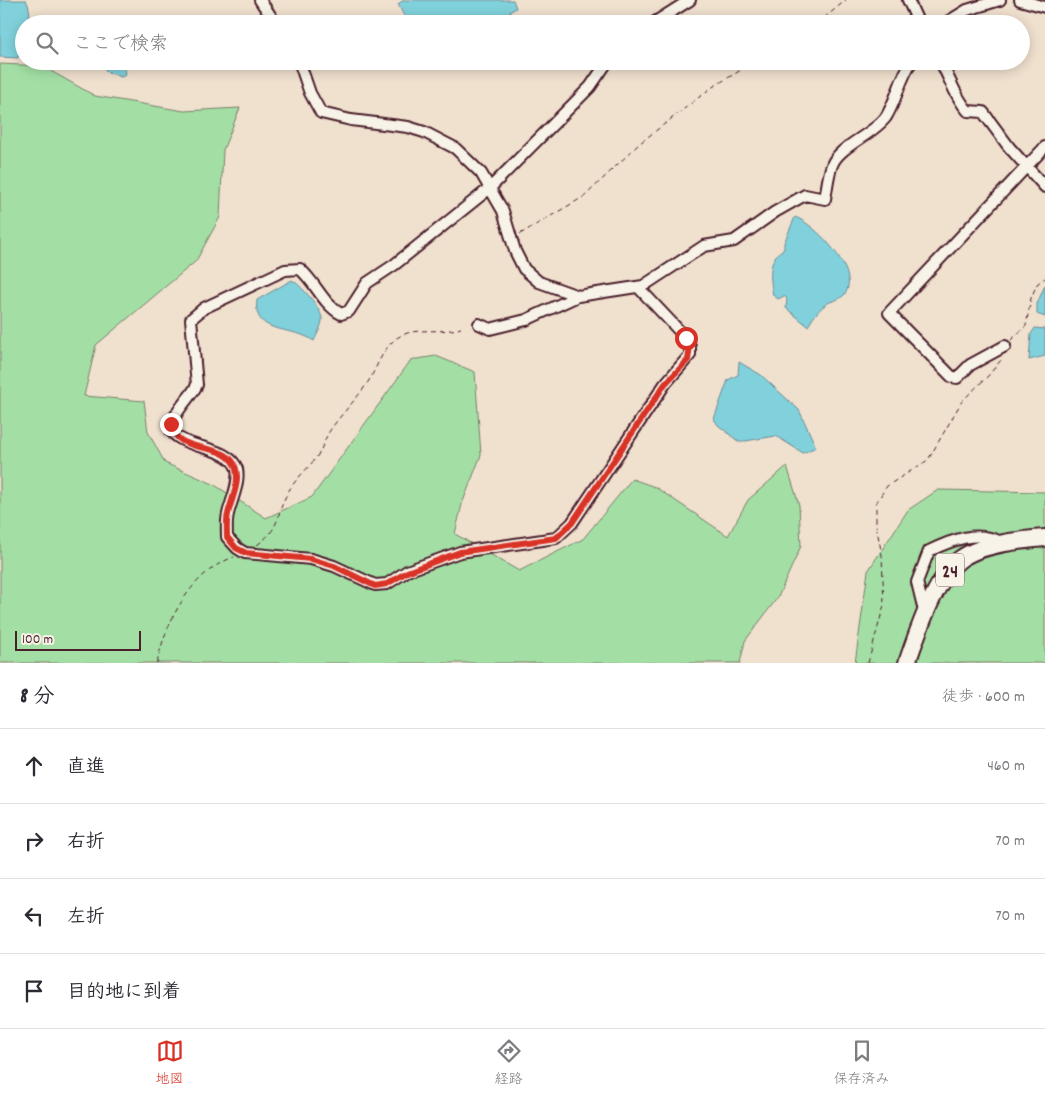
<!DOCTYPE html>
<html lang="ja">
<head>
<meta charset="utf-8">
<style>
  body { margin:0; font-family:Dekko,"Klee One",sans-serif; background:#f7f7f7; color:#2b2b33 }
  .scale { position:absolute; left:15px; bottom:12px; width:126px; box-sizing:border-box; padding-left:5px; border:2px solid #4a1f2b; border-top:0; font-size:14px; line-height:18px; white-space:nowrap; color:#4a1f2b; -webkit-text-stroke:4px #f7f3e8; paint-order:stroke }
  .stop { position:absolute; width:15px; height:15px; margin:-11px; border:4px solid #d93025; border-radius:50%; background:#fff }
  .stop.end { background:#d93025; border-color:#fff; box-shadow:0 1px 5px #0008 }
  .list { margin:0; padding:0; list-style:none }
  h2 { display:flex; justify-content:space-between; align-items:center; height:65px; margin:0; padding:0 20px; font-size:21px }
  h2 small { font-size:16px; font-weight:400; color:#7c7c81 }
  .list li { display:grid; grid-template-columns:32px 1fr auto; gap:15px; align-items:center; box-sizing:border-box; height:75px; padding:0 20px; border-top:1px solid #e1e1e2 }
  .list b { display:block; font-size:19px; white-space:nowrap }
  .list em { font-size:16px; font-style:normal; color:#7c7c81 }
  .icon { flex:none; width:28px; height:28px; fill:none; stroke:currentColor; stroke-width:2; stroke-linecap:round; stroke-linejoin:round }
  .map { position:relative; flex:none; width:1045px; height:663px; overflow:hidden }
  .search { position:absolute; background:#fff; box-shadow:0 2px 12px #0003; left:15px; right:15px; top:15px; height:55px; display:flex; align-items:center; gap:12px; box-sizing:border-box; padding:0 18px; border-radius:28px; color:#7c7c81; font-size:19px }
  .sheet { height:365px; background:#fff }
  nav { display:flex; justify-content:space-around; align-items:center; box-sizing:border-box; height:70px; border-top:1px solid #e1e1e2; background:#fff; font-size:14px; color:#7c7c81 }
  nav a { display:grid; justify-items:center; gap:2px }
  nav .on { color:#d93025 }
  .map>svg:first-child { display:block }
  .green { fill:#a3dfa5; stroke:#767f68 }
  .water { fill:#80d1db; stroke:#6a8a95 }
  .lines { fill:none; stroke-linecap:round; stroke-linejoin:round }
  .minor-casing { stroke:#4a1f2b; stroke-width:14 }
  .primary-casing { stroke:#4a1f2b; stroke-width:20 }
  .path { stroke:#4a1f2b; stroke-width:1; stroke-dasharray:5 4; stroke-linecap:butt }
  .minor { stroke:#f7f3e8; stroke-width:10 }
  .primary { stroke:#f7f3e8; stroke-width:16 }
  .route { stroke:#d93025; stroke-width:6 }
  .labels { text-anchor:middle; stroke-width:4; stroke-linejoin:round; paint-order:stroke }
  .shield { fill:#f7f3e8; stroke:#7e5f64; stroke-width:1 }
  .shield-label { font-size:19px; font-weight:bold; fill:#4a1f2b }
</style>
</head>
<body>
<div class="map">
<svg width="1045" height="663" viewBox="0 0 1045 663">
  <rect width="100%" height="100%" fill="#f0e0ce"/>
  <filter id="ink" filterUnits="userSpaceOnUse"><feTurbulence type="fractalNoise" baseFrequency=".02" numOctaves="2"/><feDisplacementMap in="SourceGraphic" scale="10" xChannelSelector="R" yChannelSelector="G"/><feConvolveMatrix kernelMatrix="1 2 1 2 8 2 1 2 1" color-interpolation-filters="sRGB"/></filter>
  <g filter="url(#ink)">
    <path class="green" d="M0,64L42,66L95,96L184,111L240,108L223,150L220,217L196,261L96,345L84,396L144,401L148,432L165,463L213,484L266,518L312,497L411,360L436,356L475,372L481,455L462,504L455,534L519,571L583,539L632,479L655,487L728,536L748,500L787,466L799,505L801,546L778,597L745,641L740,663H0Z
      M938,490L1045,492V663H855L868,571L908,510Z"/>
    <path class="water" d="M0,0H26C30,8 31,16 28,24H24L18,58L0,57Z
      M404,0H513L516,8L490,24H408L398,4Z
      M106,61H124L126,75L121,77L105,71Z
      M795,217C815,224 861,271 845,294C839,301 831,300 825,305C818,310 813,318 808,326L786,308L787,299L784,296L778,299L773,295C770,279 767,258 784,249V243Z
      M292,280C301,285 320,307 322,318C323,324 317,334 314,341C292,325 252,336 257,300Z
      M1045,285V317L1037,314V304Z
      M1035,328L1045,329V356L1029,360L1031,334Z
      M739,362L761,375L799,410L816,447L803,453L776,436L739,442L718,425L714,419L728,380L738,375Z"/>
    <g class="lines">
      <g class="minor-casing">
        <path id="minor" d="M260,0L276,24
          M908,0L919,24
          M1020,0L1045,7
          M652,24L690,0
          M944,24L967,10L1000,0
          M299,61L310,93L321,113L351,120L408,127L424,132L455,148L481,173L503,211L515,251L524,269L539,282L578,296L643,286L704,246L734,241L775,212L805,195L825,199C827,188 828,175 832,165C839,146 873,135 886,117C897,99 900,78 912,61
          M608,61L590,87L490,188L394,265L367,283L349,311L341,314C323,304 316,283 300,269L285,270L204,308L191,319L197,385C189,400 170,414 172,432C187,450 230,446 237,469C240,483 231,501 228,514C226,522 227,530 227,537L237,548L245,553L311,559L334,566L375,585L387,584L407,571L460,552L556,538L572,523L665,384L690,355V346L686,338L638,287
          M940,61C950,78 955,97 968,111L983,112L1009,147L1045,187
          M479,324L490,329L526,320L578,296
          M1005,346L970,365L957,378L952,377L889,313L1045,147
          M925,615L917,582L929,551C952,540 976,530 1001,542"/>
      </g>
      <g class="primary-casing">
        <path id="primary" d="M907,663C917,634 935,579 959,560C979,544 1021,540 1045,538"/>
      </g>
      <path class="path" d="M817,24L846,0
        M520,234L585,196L640,143L711,88L756,61
        M1011,340L1026,326L1031,298L1037,284L1045,278
        M257,545C282,527 275,516 287,494C294,480 306,471 315,459C322,451 324,440 329,432C342,412 359,398 371,377C378,364 386,342 402,335C420,327 440,334 461,328
        M157,663C166,621 191,572 234,557
        M868,663L884,605L882,555L876,525V503L887,486L928,460L962,401L988,376L1001,360"/>
      <use href="#minor" class="minor"/>
      <use href="#primary" class="primary"/>
    </g>
  </g>
  <g class="lines" filter="url(#ink)">
    <path class="route" d="M171,424C175,457 229,439 236,469C240,484 231,500 228,514C226,522 227,530 227,537L236,548L246,553L311,559L334,566L375,586L387,584L407,572L460,552L556,538L572,523L665,384L688,360L690,346L686,338"/>
  </g>
  <g class="labels">
    <rect class="shield" x="936" y="553.5" width="28" height="33" rx="4"/>
    <g class="shield-label">
      <text x="950" y="577">24</text>
    </g>
  </g>
</svg>
<div class="scale">100 m</div>
<div class="stop" style="left:686px;top:338px"></div>
<div class="stop end" style="left:171px;top:424px"></div>
<div class="search"><svg class="icon" aria-label="search" viewBox="0 0 24 24"><circle cx="10" cy="10" r="6"/><path d="M15 15l6 6"/></svg>ここで検索</div>
</div>
<section class="sheet">
<h2>8 分<small>徒歩 · 600 m</small></h2>
<ul class="list">
<li><svg class="icon" aria-label="ahead" viewBox="0 0 24 24"><path d="M12 20V5M6 11l6-6 6 6"/></svg><div><b>直進</b></div><em>460 m</em></li>
<li><svg class="icon" aria-label="right" viewBox="0 0 24 24"><path d="M7 20v-9h11M14 6l5 5-5 5"/></svg><div><b>右折</b></div><em>70 m</em></li>
<li><svg class="icon" aria-label="left" viewBox="0 0 24 24"><path d="M17 20v-9H6M10 6l-5 5 5 5"/></svg><div><b>左折</b></div><em>70 m</em></li>
<li><svg class="icon" aria-label="arrive" viewBox="0 0 24 24"><path d="M6 21V4h12l-3 4 3 4H6"/></svg><div><b>目的地に到着</b></div></li>
</ul>
</section>
<nav>
<a class="on"><svg class="icon" aria-label="map" viewBox="0 0 24 24"><path d="M3 6l6-2 6 2 6-2v14l-6 2-6-2-6 2zM9 4v14M15 6v14"/></svg>地図</a>
<a><svg class="icon" aria-label="directions" viewBox="0 0 24 24"><path d="M12 3l9 9-9 9-9-9zM9 14v-3h6M13 9l2 2-2 2"/></svg>経路</a>
<a><svg class="icon" aria-label="saved" viewBox="0 0 24 24"><path d="M7 4h10v16l-5-4-5 4z"/></svg>保存済み</a>
</nav>
</body>
</html>
